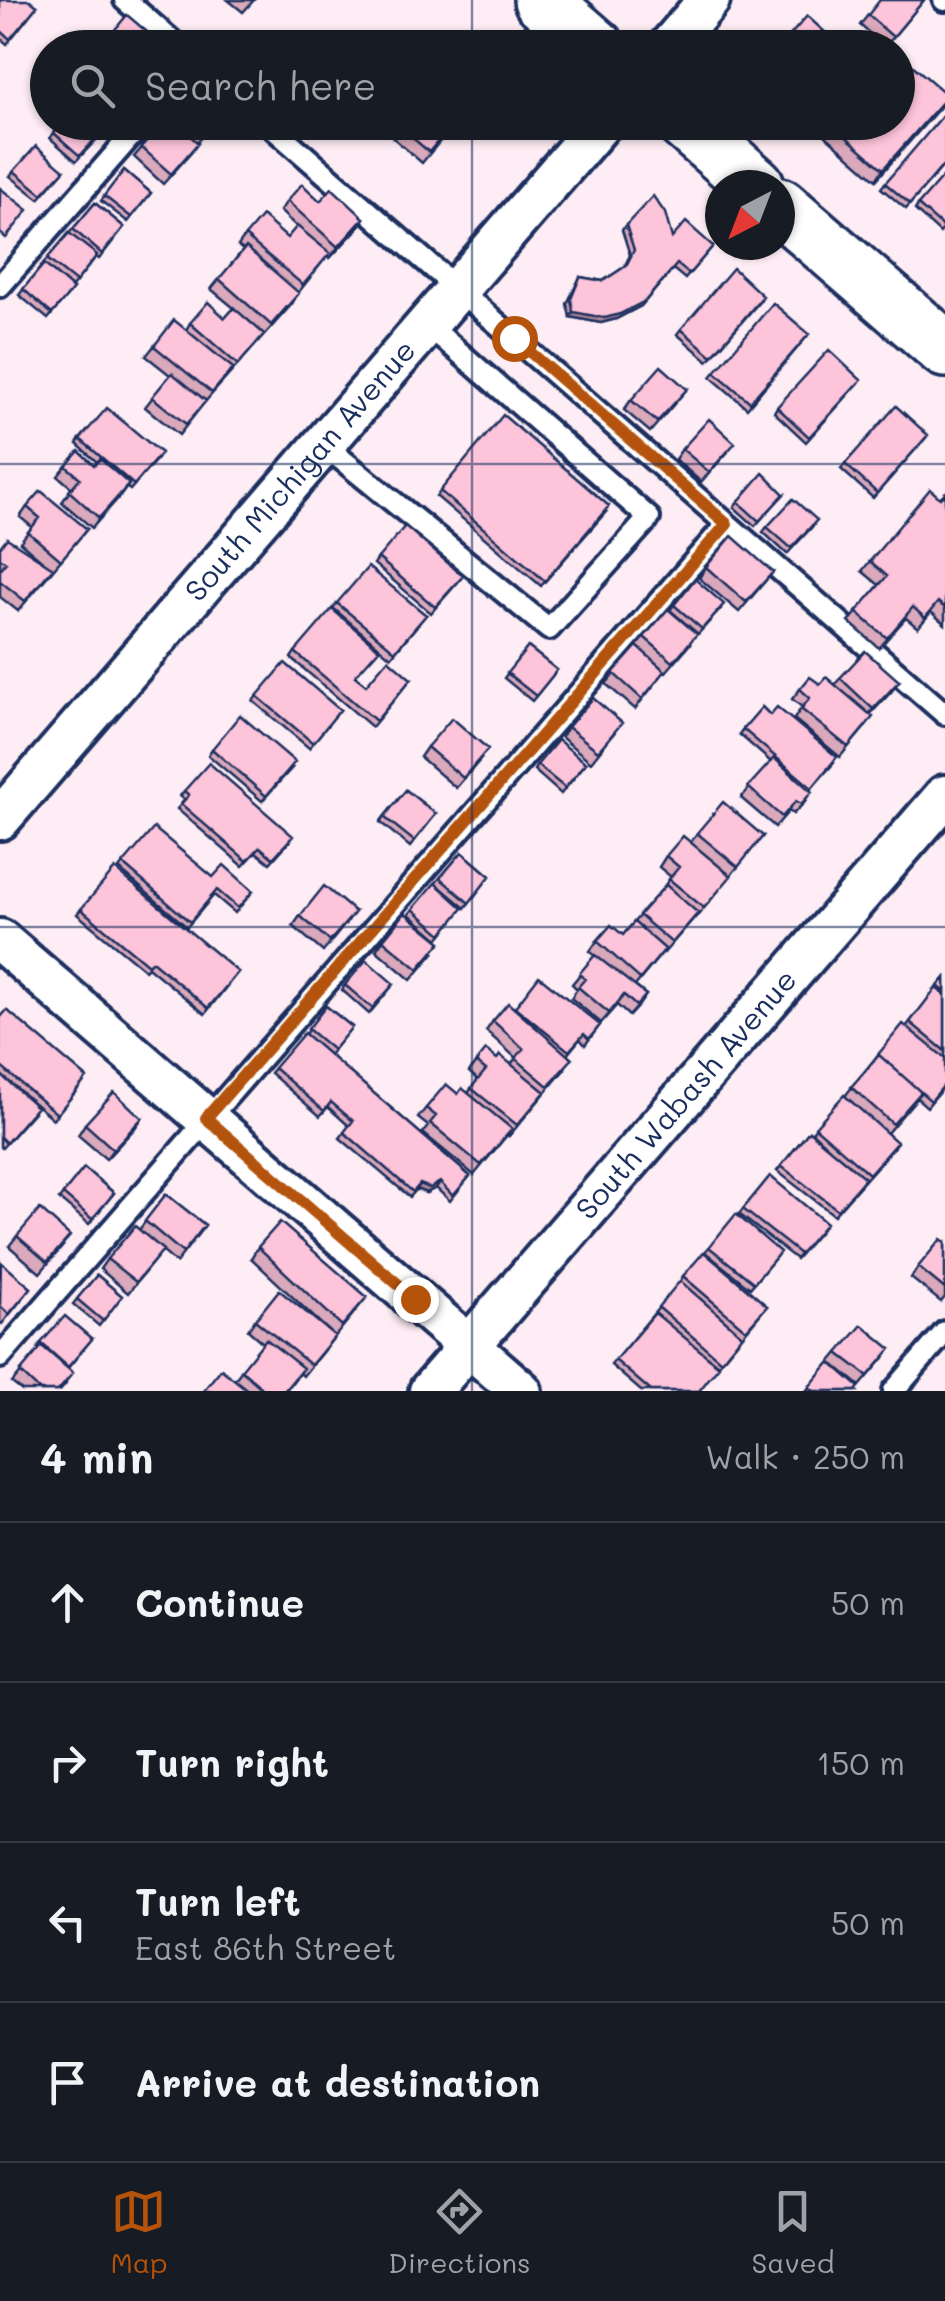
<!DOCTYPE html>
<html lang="en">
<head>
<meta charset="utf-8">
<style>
  body { margin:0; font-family:Mali,sans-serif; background:#242831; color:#f1f3f6 }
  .compass { position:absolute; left:705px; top:170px; width:90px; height:90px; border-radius:50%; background:#171b24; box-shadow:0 2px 8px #0004; rotate:222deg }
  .stop { position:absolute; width:30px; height:30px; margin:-22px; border:8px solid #b45309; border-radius:50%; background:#fff }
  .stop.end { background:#b45309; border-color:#fff; box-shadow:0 2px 10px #0008 }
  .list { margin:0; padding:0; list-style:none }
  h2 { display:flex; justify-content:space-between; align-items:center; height:130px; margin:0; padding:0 40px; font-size:42px }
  h2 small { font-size:32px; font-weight:400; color:#9ea1a6 }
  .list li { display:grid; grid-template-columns:65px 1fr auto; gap:30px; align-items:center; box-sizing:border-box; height:160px; padding:0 40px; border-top:2px solid #363941 }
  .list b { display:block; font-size:38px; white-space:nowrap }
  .list p { margin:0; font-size:32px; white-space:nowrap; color:#9ea1a6 }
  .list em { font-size:32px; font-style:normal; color:#9ea1a6 }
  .icon { flex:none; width:55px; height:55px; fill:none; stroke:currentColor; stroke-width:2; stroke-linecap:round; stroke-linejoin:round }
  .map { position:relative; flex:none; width:945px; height:1391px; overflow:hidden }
  .search { position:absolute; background:#171b24; box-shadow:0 2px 8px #0004; left:30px; right:30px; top:30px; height:110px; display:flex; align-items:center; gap:25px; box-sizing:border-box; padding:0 35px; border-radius:55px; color:#9ea1a6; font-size:38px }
  .sheet { height:770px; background:#171b24 }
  nav { display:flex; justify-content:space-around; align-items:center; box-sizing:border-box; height:140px; border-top:2px solid #363941; background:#171b24; font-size:28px; color:#9ea1a6 }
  nav a { display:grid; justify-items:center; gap:5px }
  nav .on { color:#b45309 }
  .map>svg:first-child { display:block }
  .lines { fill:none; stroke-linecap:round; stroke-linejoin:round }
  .service-casing { stroke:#1b2f5e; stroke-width:28 }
  .minor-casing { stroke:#1b2f5e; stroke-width:48 }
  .secondary-casing { stroke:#1b2f5e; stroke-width:62 }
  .service { stroke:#fff; stroke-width:20 }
  .minor { stroke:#fff; stroke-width:40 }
  .secondary { stroke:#fff; stroke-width:55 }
  .wall { fill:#daa9bb; stroke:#1b2f5e; stroke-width:2.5 }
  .shaded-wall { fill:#b18999; stroke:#1b2f5e; stroke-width:2.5 }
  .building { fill:#fdc4da; stroke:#1b2f5e; stroke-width:2.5 }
  .route { stroke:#b45309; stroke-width:12 }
  .grid { fill:none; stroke:#1b2f5e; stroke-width:2.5; stroke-opacity:0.55 }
  .labels { text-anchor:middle; stroke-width:8; stroke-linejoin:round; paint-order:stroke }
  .street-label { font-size:30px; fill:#1b2f5e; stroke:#fff }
</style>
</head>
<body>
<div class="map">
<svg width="945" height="1391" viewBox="0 0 945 1391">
  <rect width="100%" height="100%" fill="#feedf4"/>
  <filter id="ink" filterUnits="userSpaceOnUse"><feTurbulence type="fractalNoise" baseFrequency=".01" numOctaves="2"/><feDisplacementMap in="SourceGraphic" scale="20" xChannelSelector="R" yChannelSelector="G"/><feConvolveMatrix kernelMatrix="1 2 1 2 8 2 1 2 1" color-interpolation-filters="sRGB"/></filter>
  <g filter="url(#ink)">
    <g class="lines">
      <g class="service-casing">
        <path id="service" d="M125,0L180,48
          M944,0H945
          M266,122L945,714
          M0,286L143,122
          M324,445L549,629L649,518L428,325
          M0,1357L727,524
          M894,1391L945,1332"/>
      </g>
      <g class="minor-casing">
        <g id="minor">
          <path d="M668,48L709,0"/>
          <path id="s1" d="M0,819L602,122"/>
          <path d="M0,940L521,1391"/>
          <path id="s2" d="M430,1391L945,796"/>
        </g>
      </g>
      <g class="secondary-casing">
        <path id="secondary" d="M542,0L597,48
          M684,122L756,185
          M780,206L945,349"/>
      </g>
      <use href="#service" class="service"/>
      <use href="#minor" class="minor"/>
      <use href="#secondary" class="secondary"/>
    </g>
    <path class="wall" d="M0,0L37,6L7,44L0,38Z
      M228,0H254L243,12Z
      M924,0L885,47L860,25L868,15Z
      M945,100L876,180L826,136L837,122Z
      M63,122L97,139L76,161L50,138Z
      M90,122H115L104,135Z
      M164,122H215L197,142L198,143L191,153L163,184L134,157Z
      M387,122H456L422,163L383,129Z
      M811,122H826L820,130Z
      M945,164L906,209L881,188L885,183Z
      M64,170L39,199L10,176L14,171Z
      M124,170L151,193L128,222L101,201Z
      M287,201H320L364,218L357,229L330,258L328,255L298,293L292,304L204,403L179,435L145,407L170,375L146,356L154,346L186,330L190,323L225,318L234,308L211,289L243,250L238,246L245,236L287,238L297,227L280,211Z
      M95,203L124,227L99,259L96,257L72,287L44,265L73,289L48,319L19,295L47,259Z
      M918,205L945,227L940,233L915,210Z
      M626,225L672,238L713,246L685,279L673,269L641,306L616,319L601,323L570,317L567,304L580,277L603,281L624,267L630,255L622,230Z
      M760,301L708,361L677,334L681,329Z
      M805,339L747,408L711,377L715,372Z
      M857,385L806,442L774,412L777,407Z
      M687,389L650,432L624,410L631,400Z
      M80,439L157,459L130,490L126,487L92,528L62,502L72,488L58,476L66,466L94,465L97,462L77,444Z
      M924,440L873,498L841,469L845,464Z
      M682,449L727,453L701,482L675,459Z
      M440,491L606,512L541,586L436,496Z
      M945,493V624L931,612L918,628L906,618L879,648L849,622L879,585L862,571L870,561Z
      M784,494L755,526L734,507L738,502Z
      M27,507L87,529L18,611L0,597V547L46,564L20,542L32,527L20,517Z
      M813,526L787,554L763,532L767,527Z
      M378,558L459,581L431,613L374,564Z
      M706,567L773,572L739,612L699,578Z
      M695,579L721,609L698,634L670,610Z
      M337,603L426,615L391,657L333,608Z
      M644,637L690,644L666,672L665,671L635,709L606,684Z
      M528,647L557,670L532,701L504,678Z
      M295,652L356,677L366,685L411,679L372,727L291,658Z
      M840,678L899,681L870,714L865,727L840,757L794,719L802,707L792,699L800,689L820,684L835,685Z
      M257,696L340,710L309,748L253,701Z
      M762,707L770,715L834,763L810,790L805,802L793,814L789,811L775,827L741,798L771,762L739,734Z
      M568,727L614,733L591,762L561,737Z
      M427,747L481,759L456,788L420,757Z
      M212,749L292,768L262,801L208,755Z
      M586,763L561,794L534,770L537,765Z
      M406,790L436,814L410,847L380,822Z
      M184,791L289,842L270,863L256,852L243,866L177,809L185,800L180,796Z
      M697,833L763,836L696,918L695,917L664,953L663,952L635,986L646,995L639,1005L629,1016L617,1005L601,1023L571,998L577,989L572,984L595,956L590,951L597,941L623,935L662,889L671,877L659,867L666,856L691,842Z
      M462,852L490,876L465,908L440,887L463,908L438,939L409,914Z
      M123,864L213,877L253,891L235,913L214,895L187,927L119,869Z
      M81,909L238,972L205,1014L148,967L145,970L77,914Z
      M355,912L323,952L293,926L300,916Z
      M383,940L434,953L411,980L376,950Z
      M945,978V1085L927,1107L917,1098L887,1133L894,1147L834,1215L777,1171L809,1131L830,1149L812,1132L845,1096L876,1057L906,1027Z
      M394,984L369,1014L342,990L345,985Z
      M326,1006L352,1027L329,1055L470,1176L450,1201L436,1188L426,1193L417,1189L410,1197L340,1138L349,1126L328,1107L320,1116L270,1073L305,1034Z
      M514,1008L600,1025L585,1045L580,1039L567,1055L565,1069L509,1136L508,1134L474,1175L423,1133L428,1126L418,1118L426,1108L458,1094L468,1093L478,1080L469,1072L476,1062L497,1059L511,1064L516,1058L486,1031L493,1021Z
      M0,1018L83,1083L53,1119L0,1074L34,1112L2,1148L0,1146Z
      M142,1118L134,1129L106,1159L78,1135L85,1124Z
      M84,1168L114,1193L89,1224L59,1199Z
      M770,1176L822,1229L796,1259L739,1214Z
      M166,1194L205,1225L176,1263L162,1251L128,1293L100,1269L107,1259L139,1230Z
      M17,1236L63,1246L40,1273L9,1246Z
      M945,1242V1297L941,1302L911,1278L918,1267Z
      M258,1247L367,1297L303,1376L300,1373L285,1391H203L235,1379L263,1343L248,1330L255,1320L331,1333L251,1258Z
      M709,1247L776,1257L750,1288L705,1252Z
      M0,1263L31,1288L2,1324L0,1322Z
      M97,1275L122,1296L99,1326L73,1304Z
      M683,1276L767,1306L718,1365L699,1391H641L611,1365L680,1282Z
      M92,1339L68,1368L66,1384L60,1391H22L12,1383L40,1350L38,1348L41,1343Z
      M838,1353L883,1359L860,1386L833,1364L857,1391H806Z"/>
    <path class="shaded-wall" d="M945,99L941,106L876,180L883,169Z
      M364,218L357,229L330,258L338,247Z
      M673,269L641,306L616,319L601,323L570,317L573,312Z
      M129,484L122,494L92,528L99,518Z
      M899,681L892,691L866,719L873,709Z
      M142,1118L134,1129L106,1159L113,1149Z
      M440,1182L436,1188L426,1193L417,1189L420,1184Z"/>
    <path class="building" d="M0,0H30L37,6L10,39L0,30Z
      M880,0H924L893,37L868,15Z
      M127,15L166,48H108L103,44Z
      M807,16L838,44L835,48H779Z
      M470,25L496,48H451Z
      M898,53L945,93V99L883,169L834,126L837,122H898Z
      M945,113V163L910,204L885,183Z
      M63,122H88L100,133L80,156L54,133Z
      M164,122H176L198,143L171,174L141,147Z
      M191,122H213L203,133Z
      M394,122H454L429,152Z
      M36,146L64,170L42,194L14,171Z
      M124,170L151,193L131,217L104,196Z
      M945,174V226L944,228L918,205Z
      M302,184L320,201L332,188L364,218L338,247L287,201Z
      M0,188L28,210L6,238L0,233Z
      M653,196L665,213L672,238L686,222L713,246L689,274L677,264L645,301L620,314L605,318L573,312L571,299L580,277L603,281L626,266L634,250L626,225Z
      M95,203L124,227L102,254L73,229Z
      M262,216L287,238L297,226L330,253L303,285L245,236Z
      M69,233L97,255L76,282L47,259Z
      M246,247L299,293L271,325L219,279Z
      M44,264L73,289L52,314L23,289Z
      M733,268L763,296L712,356L681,329Z
      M208,302L225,318L234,308L264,334L238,365L190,323Z
      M773,303L809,334L750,402L715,372Z
      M174,320L233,368L212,393L154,346Z
      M829,350L861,380L809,437L777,407Z
      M661,366L687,389L657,422L631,400Z
      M172,373L206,401L186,424L152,397Z
      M896,406L928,435L877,493L845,464Z
      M107,408L161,453L134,485L80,439Z
      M503,415L609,506L545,581L440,491Z
      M709,419L735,443L709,472L682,449Z
      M79,451L94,465L100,459L129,484L99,518L69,491L80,478L66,466Z
      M763,473L784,494L759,521L738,502Z
      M930,489L940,498L945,493V608L938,602L925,618L913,607L887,638L856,612L887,576L870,561Z
      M41,491L87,529L61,560L28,532L40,518L27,507Z
      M793,499L817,520L791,548L767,527Z
      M405,526L463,576L435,607L378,558Z
      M732,536L773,572L746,602L706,567Z
      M7,538L53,568L25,601L0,581V570L6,562L0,558V547Z
      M368,567L426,615L395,651L337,603Z
      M695,579L724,604L702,629L674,605Z
      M332,609L379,649L355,676L366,685L388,659L411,679L376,721L295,652Z
      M668,609L697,634L673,662L644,637Z
      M637,646L665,671L642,699L613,673Z
      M528,647L557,670L536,696L507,673Z
      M865,651L899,681L873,709L840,678Z
      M285,663L340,710L313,743L257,696Z
      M810,677L820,684L826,677L873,717L848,747L801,709L810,698L800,689Z
      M593,698L622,723L598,751L568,727Z
      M762,707L770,715L777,707L837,757L812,788L743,729Z
      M240,715L295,762L266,796L212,749Z
      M452,718L488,749L463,778L427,747Z
      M558,740L586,763L565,788L537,765Z
      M774,758L812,792L801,804L796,801L782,817L748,787Z
      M209,763L293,836L273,858L260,847L247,861L181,804L189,795L184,791Z
      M406,790L436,814L414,841L384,817Z
      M723,802L763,836L738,867L697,833Z
      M154,828L213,877L224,865L253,891L238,908L217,890L190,922L123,864Z
      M683,836L731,876L704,908L669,879L679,867L666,856Z
      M462,852L490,876L469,903L440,878Z
      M115,869L238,972L208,1008L152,961L148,965L81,909Z
      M435,883L463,908L442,934L413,909Z
      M666,885L698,913L672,943L639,915Z
      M324,886L355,912L330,941L300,916Z
      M405,913L441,942L418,969L383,940Z
      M634,922L665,949L640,979L597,941L611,925L623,935Z
      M595,955L646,995L636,1006L624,995L609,1013L578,987L585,979L579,974Z
      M366,960L394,984L372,1008L345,985Z
      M539,976L600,1025L589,1039L584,1034L569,1051L515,1007Z
      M945,978V992L938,986Z
      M936,988L945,995V1051L910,1022Z
      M508,1003L572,1059L548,1086L515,1058L524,1049L493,1021Z
      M326,1006L352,1027L333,1050L308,1029Z
      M7,1010L87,1078L57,1114L0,1066V1018Z
      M903,1024L945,1058V1084L931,1101L879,1055L876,1057Z
      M304,1033L470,1176L453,1196L440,1182L430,1188L420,1184L413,1192L344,1132L353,1121L331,1102L324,1111L274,1068Z
      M486,1050L497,1059L500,1055L545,1092L517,1125L471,1088L486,1070L476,1062Z
      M879,1055L921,1092L893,1124L851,1087Z
      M0,1074L37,1107L6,1143L0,1137Z
      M446,1084L458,1094L462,1088L512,1129L481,1165L430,1123L436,1116L426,1108Z
      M114,1092L142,1118L113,1149L85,1124Z
      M844,1095L897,1142L869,1174L815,1127Z
      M809,1131L865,1178L838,1210L781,1166Z
      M84,1168L114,1193L92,1219L63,1194Z
      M770,1176L826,1223L800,1254L743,1209Z
      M166,1194L205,1225L183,1253L145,1221Z
      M40,1209L70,1236L47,1262L17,1236Z
      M736,1214L780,1252L754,1283L709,1247Z
      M280,1222L367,1297L342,1326L258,1247Z
      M135,1226L163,1250L136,1282L107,1259Z
      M941,1239L945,1242V1289L918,1267Z
      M704,1252L767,1306L746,1330L683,1276Z
      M1,1262L31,1288L9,1314L0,1306Z
      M97,1275L122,1296L103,1321L77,1299Z
      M680,1281L742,1335L721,1361L658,1307Z
      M279,1290L335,1336L311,1365L255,1320Z
      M655,1313L719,1366L699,1391H651L615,1360Z
      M65,1316L92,1339L68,1367L41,1343Z
      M862,1325L891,1349L868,1376L838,1353Z
      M266,1339L303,1368L284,1391H265L241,1370Z
      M42,1346L73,1373L58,1391H40L20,1372Z
      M830,1362L859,1387L856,1391H814L809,1387Z
      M221,1369L249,1391H203Z"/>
  </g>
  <g class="lines" filter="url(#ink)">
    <path class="route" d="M415,1299L206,1118L727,524L514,338"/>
  </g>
  <path class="grid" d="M472,0V48M472,122V1391M0,464H945M0,927H945"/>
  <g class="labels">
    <g class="street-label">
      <text dy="10" stroke="none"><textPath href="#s1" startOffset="460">South Michigan Avenue</textPath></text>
      <text dy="10" stroke="none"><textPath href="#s2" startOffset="392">South Wabash Avenue</textPath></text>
    </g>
  </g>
</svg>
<svg class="compass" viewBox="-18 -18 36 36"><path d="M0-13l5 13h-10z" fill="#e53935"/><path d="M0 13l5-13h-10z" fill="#9ea1a6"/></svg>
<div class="stop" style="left:514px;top:338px"></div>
<div class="stop end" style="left:415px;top:1299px"></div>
<div class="search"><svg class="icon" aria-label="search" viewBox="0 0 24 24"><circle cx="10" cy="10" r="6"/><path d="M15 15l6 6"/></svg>Search here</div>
</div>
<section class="sheet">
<h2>4 min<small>Walk · 250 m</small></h2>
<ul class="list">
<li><svg class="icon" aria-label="ahead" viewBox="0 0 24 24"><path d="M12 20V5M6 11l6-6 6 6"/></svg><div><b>Continue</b></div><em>50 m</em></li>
<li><svg class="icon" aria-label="right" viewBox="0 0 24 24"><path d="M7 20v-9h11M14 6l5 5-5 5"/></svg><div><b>Turn right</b></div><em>150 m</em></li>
<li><svg class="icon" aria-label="left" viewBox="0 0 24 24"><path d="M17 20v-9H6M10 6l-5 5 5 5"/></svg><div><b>Turn left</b><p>East 86th Street</p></div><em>50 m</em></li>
<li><svg class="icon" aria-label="arrive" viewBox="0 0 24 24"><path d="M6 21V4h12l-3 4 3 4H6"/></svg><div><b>Arrive at destination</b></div></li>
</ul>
</section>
<nav>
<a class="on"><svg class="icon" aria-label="map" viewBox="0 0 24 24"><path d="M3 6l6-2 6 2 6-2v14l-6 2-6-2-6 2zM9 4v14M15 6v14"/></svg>Map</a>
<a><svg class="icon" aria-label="directions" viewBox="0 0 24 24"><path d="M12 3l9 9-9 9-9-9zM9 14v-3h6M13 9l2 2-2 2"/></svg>Directions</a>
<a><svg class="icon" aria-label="saved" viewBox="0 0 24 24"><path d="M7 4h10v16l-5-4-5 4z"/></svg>Saved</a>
</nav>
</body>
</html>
